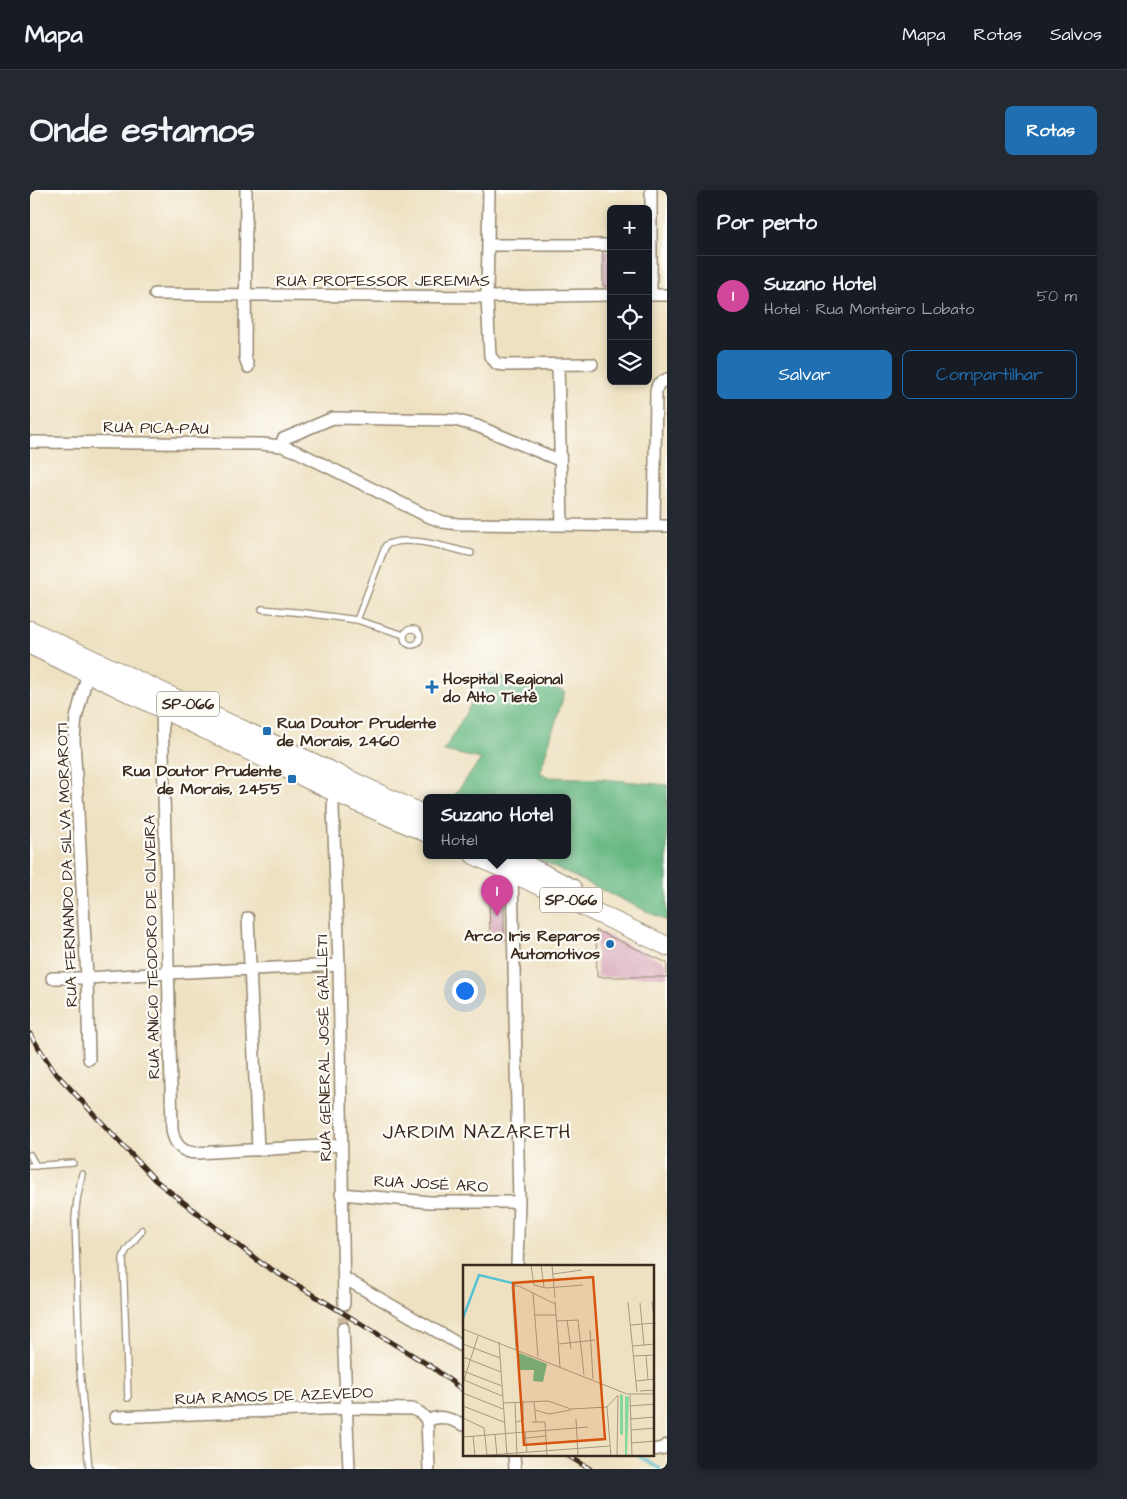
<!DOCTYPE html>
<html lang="pt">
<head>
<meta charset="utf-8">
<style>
  body { margin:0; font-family:"Architects Daughter",sans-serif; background:#242831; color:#f1f3f6 }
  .controls { position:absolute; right:15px; top:15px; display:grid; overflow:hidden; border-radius:8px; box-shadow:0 2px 8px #0003 }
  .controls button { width:45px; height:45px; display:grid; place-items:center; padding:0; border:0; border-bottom:1px solid #363941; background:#171b24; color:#f1f3f6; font:25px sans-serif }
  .you { position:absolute; left:434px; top:800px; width:18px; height:18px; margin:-12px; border:4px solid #fff; border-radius:50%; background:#1a73e8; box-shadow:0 0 0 8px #1a73e833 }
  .badge { display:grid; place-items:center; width:32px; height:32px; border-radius:50%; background:#1f6fb2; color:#fff; font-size:16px; font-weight:700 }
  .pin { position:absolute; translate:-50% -41px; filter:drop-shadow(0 1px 2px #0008) }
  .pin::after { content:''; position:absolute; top:26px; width:18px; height:15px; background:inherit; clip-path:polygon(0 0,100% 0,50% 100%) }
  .popup { position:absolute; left:393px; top:604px; width:148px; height:65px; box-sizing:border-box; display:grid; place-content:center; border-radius:8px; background:#171b24; filter:drop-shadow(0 1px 4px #0005); font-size:16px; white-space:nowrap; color:#9ea1a6 }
  .popup b { font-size:19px; color:#f1f3f6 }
  .popup::after { content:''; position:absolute; left:50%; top:100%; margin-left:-10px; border:10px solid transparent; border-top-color:#171b24 }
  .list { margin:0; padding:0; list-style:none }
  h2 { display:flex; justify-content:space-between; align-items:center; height:65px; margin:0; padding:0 20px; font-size:21px }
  h2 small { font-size:16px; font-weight:400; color:#9ea1a6 }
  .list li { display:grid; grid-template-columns:32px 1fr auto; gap:15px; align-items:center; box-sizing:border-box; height:80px; padding:0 20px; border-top:1px solid #363941 }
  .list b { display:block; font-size:19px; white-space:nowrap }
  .list p { margin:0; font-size:16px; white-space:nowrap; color:#9ea1a6 }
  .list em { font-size:16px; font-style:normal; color:#9ea1a6 }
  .actions { display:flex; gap:10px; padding:15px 20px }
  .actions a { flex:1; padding:11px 0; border:1px solid #1f6fb2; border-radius:8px; text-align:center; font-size:18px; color:#1f6fb2 }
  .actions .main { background:#1f6fb2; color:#fff }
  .icon { flex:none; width:28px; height:28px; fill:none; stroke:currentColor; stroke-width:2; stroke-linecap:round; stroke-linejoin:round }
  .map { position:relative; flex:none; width:637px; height:1279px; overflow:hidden; border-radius:8px }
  header { display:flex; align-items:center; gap:30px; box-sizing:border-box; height:70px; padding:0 25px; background:#171b24; border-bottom:1px solid #363941 }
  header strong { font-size:24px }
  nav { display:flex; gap:28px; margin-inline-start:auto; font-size:18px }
  .intro { display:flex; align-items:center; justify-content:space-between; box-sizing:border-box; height:120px; padding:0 30px }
  h1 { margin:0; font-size:35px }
  .button { padding:12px 22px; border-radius:8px; background:#1f6fb2; color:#fff; font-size:18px; font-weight:700 }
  main { display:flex; gap:30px; padding:0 30px }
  aside { flex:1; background:#171b24; border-radius:8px; box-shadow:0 2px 8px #0003 }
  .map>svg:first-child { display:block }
  .forest { fill:#6ab984; stroke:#527251 }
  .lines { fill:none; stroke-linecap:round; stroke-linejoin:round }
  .stream { stroke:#57c2d2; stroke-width:3 }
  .building { fill:#d29eb1 }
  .minor-tunnel { stroke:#cabca0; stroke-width:11; stroke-dasharray:11 5.5; stroke-linecap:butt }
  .service-casing { stroke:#948670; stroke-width:8 }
  .minor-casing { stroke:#948670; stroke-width:14 }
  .trunk-casing { stroke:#948670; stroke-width:20 }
  .service { stroke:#fff; stroke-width:5.5 }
  .minor { stroke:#fff; stroke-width:11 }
  .trunk { stroke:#fff; stroke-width:18 }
  .rail-casing { stroke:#3b2a1e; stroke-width:5 }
  .rail { stroke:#fdfcf7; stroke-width:3; stroke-dasharray:9; stroke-linecap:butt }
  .poi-dot { fill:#1f6fb2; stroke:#fdfcf7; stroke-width:2 }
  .labels { text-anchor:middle; stroke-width:4.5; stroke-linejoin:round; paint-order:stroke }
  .shield { fill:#fdfcf7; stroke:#75695f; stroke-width:1 }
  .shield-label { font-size:15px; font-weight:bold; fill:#3b2a1e }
  .street-label { font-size:16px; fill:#3b2a1e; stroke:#fdfcf7 }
  .poi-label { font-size:16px; font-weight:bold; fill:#3b2a1e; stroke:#fdfcf7; text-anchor:start }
  .quarter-label { font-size:19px; letter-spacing:1px; fill:#3b2a1e; stroke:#fdfcf7 }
  .inset-river { fill:none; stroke:#57c2d2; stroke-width:2.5 }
  .inset-road { fill:none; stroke:#a69880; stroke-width:1 }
  .view { fill:#d7540e; fill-opacity:0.15; stroke:#d7540e; stroke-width:2.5 }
  .inset-edge { fill:none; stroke:#3b2a1e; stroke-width:2.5 }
</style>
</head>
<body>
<header>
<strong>Mapa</strong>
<nav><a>Mapa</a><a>Rotas</a><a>Salvos</a></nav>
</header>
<div class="intro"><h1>Onde estamos</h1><a class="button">Rotas</a></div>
<main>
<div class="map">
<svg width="637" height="1279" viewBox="0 0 637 1279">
  <rect width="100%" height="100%" fill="#fdfcf7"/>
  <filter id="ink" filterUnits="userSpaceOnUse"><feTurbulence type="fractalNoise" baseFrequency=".02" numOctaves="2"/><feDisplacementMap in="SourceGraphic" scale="10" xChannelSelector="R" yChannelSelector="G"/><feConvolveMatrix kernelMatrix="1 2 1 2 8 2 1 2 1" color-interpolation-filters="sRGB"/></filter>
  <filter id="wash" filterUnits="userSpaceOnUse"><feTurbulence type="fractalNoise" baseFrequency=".0096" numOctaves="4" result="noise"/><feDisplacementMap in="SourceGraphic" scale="20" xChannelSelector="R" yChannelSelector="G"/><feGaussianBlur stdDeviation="1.12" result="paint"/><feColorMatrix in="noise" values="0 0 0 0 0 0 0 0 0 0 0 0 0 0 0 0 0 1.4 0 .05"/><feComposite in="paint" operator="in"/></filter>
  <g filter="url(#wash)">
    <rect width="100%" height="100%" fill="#eee1c1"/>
    <path class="forest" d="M458,484L535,501L510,582L518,587L573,589L637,595V731L499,665H537V607H423L451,569L414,561Z"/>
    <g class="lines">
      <path class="stream" d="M607,1265L630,1279"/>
    </g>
    <g id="blocks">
      <path class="building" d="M581,60V96H573V61Z
        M459,702L474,703V750H460Z
        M566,740L637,773V787H567Z"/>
    </g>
  </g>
  <g filter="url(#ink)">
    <use href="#blocks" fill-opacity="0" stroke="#948670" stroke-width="1"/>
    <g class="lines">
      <path class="minor-tunnel" d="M313,1138L314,1114"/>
      <g class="service-casing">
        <path id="service" d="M232,419L275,423L327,430L374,445
          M327,430L356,355C377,344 418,358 441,363
          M374 447a8 8 0 1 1 16 0a8 8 0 1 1-16 0Z
          M0,965L6,976
          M0,976L43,973
          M52,984L47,1010L45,1028L50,1180L59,1279
          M98,1208L93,1068L96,1061L112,1040"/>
      </g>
      <g class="minor-casing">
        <path id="minor" d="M216,0L215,167L218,177
          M459,0L457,107L460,166L467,174L475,175L562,174
          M621,0V105
          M458,55H581
          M125,104L457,107L581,105
          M618,105H637
          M528,175L532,335
          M0,252L231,254L252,256L268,262L395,325L413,332L428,334L637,336
          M252,256L253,249L303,228L425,230L447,236L529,270
          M624,336L626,201L628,194L637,189
          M58,482L46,528L44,549L57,788L59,869
          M132,519L142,939C144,954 151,962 166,963L311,955
          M307,597L304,602L303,617L309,775L314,1114
          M482,682L489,1012L487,1076
          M218,728L228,960
          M22,788H57L137,783L309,775
          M311,1004L400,1012H489
          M314,1088L434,1157
          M313,1138L319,1279
          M86,1227L318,1218L382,1219C390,1222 393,1224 397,1231L399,1279
          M397,1231C411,1224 420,1229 434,1235
          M623,1260L634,1258L637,1255
          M484,1265L485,1279"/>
      </g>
      <g class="trunk-casing">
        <path id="trunk" d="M0,440L397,626
          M0,455L304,602L397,643
          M444,665L637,756
          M476,665L542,698"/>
      </g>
      <use href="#service" class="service"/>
      <use href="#minor" class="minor"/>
      <use href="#trunk" class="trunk"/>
      <g class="rail-casing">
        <path id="rail" d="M0,844L23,880L125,990L231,1073L402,1177L434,1201
          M537,1265L560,1279"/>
      </g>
      <use href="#rail" class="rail"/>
    </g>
  </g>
  <g class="poi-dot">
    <path d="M399.5 489.5h5v5h5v5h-5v5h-5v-5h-5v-5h5z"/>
    <rect x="232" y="536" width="10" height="10" rx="2.5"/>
    <rect x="257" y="584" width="10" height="10" rx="2.5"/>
    <circle cx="580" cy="754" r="5"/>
  </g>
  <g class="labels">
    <g class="shield">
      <rect x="127" y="501.5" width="62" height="25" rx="4"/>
      <rect x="510" y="697.5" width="62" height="25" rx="4"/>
    </g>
    <g class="shield-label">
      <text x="158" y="519">SP-066</text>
      <text x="541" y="715">SP-066</text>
    </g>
    <g class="street-label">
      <text x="353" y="96">RUA PROFESSOR JEREMIAS</text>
      <text transform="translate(126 237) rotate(1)" y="6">RUA PICA-PAU</text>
      <text transform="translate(36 675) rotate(-92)" y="6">RUA FERNANDO DA SILVA MORAROTI</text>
      <text transform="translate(121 757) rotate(-91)" y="6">RUA ANICIO TEODORO DE OLIVEIRA</text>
      <text transform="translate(293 858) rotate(-91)" y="6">RUA GENERAL JOSÉ GALLETI</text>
      <text transform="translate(401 993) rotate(3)" y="6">RUA JOSÉ ARO</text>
      <text transform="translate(244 1205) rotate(-2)" y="6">RUA RAMOS DE AZEVEDO</text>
    </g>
    <g class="poi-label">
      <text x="413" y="494">Hospital Regional<tspan x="413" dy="18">do Alto Tietê</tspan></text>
      <text x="247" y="538">Rua Doutor Prudente<tspan x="247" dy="18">de Morais, 2460</tspan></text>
      <text x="252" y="586" text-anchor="end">Rua Doutor Prudente<tspan x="252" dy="18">de Morais, 2455</tspan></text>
      <text x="570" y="751" text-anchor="end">Arco Iris Reparos<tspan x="570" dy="18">Automotivos</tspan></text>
    </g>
    <g class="quarter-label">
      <text x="447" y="948">JARDIM NAZARETH</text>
    </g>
  </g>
  <g transform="translate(433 1075)">
    <rect width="191" height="191" fill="#eee1c1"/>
    <path d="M157,129L160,130V170L157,169ZM162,131L166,132L164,191H162Z" fill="#83d99c"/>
    <path d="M54,87L84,99L80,117L70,116L71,105H55Z" fill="#6ab984"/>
    <path class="inset-river" d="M0,53L16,10L53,19"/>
    <path class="inset-road" d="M68,0L71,20L83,23L120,20M78,0L81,22M89,0L92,33M90,9L119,5M70,28L75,92M192,34L189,37L192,60M92,36L97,102M165,37L174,127M177,38L181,80M71,50H93M104,55L108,84M94,56L115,55L121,110M168,60L192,58M0,64L164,129H192M127,65L130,114M36,77L44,191M0,79L37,93M96,79L132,75M170,81L192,79M53,84L49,21H56L92,39M183,90L185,115M171,91L192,90M0,92L38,107M0,106L39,121M1,115L39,131M173,116L192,114M0,118L15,71M177,126L192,125M0,128L40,144M167,130L169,191M71,137L73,157M40,138L85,136L108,144L144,142L155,130M52,138L54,191M0,141L41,157M167,141L192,139M144,142L148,191M72,145L86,149L108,145M0,153L21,163L24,190M113,154L115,191M167,154L192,152M53,157L60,155V137M69,157H82L84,191M168,165L192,163M62,167L64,187M32,169L34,191M10,171L12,191M0,172L125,162M63,173L83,171M168,178L192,176M13,191L147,181M154,191L155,131"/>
    <path class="view" d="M130,12L142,174L61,180L50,18Z"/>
    <rect width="191" height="191" class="inset-edge"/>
  </g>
</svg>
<div class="controls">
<button>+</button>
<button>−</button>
<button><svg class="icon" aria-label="locate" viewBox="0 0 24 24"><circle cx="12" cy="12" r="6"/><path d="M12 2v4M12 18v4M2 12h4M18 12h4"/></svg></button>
<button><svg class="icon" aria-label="layers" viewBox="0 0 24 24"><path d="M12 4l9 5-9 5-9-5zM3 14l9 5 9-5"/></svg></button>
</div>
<div class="you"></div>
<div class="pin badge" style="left:467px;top:726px;background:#d1479c">1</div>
<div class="popup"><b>Suzano Hotel</b>Hotel</div>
</div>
<aside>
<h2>Por perto<small></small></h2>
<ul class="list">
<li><span class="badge" style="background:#d1479c">1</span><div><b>Suzano Hotel</b><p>Hotel · Rua Monteiro Lobato</p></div><em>50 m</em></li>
</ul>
<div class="actions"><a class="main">Salvar</a><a>Compartilhar</a></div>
</aside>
</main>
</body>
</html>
